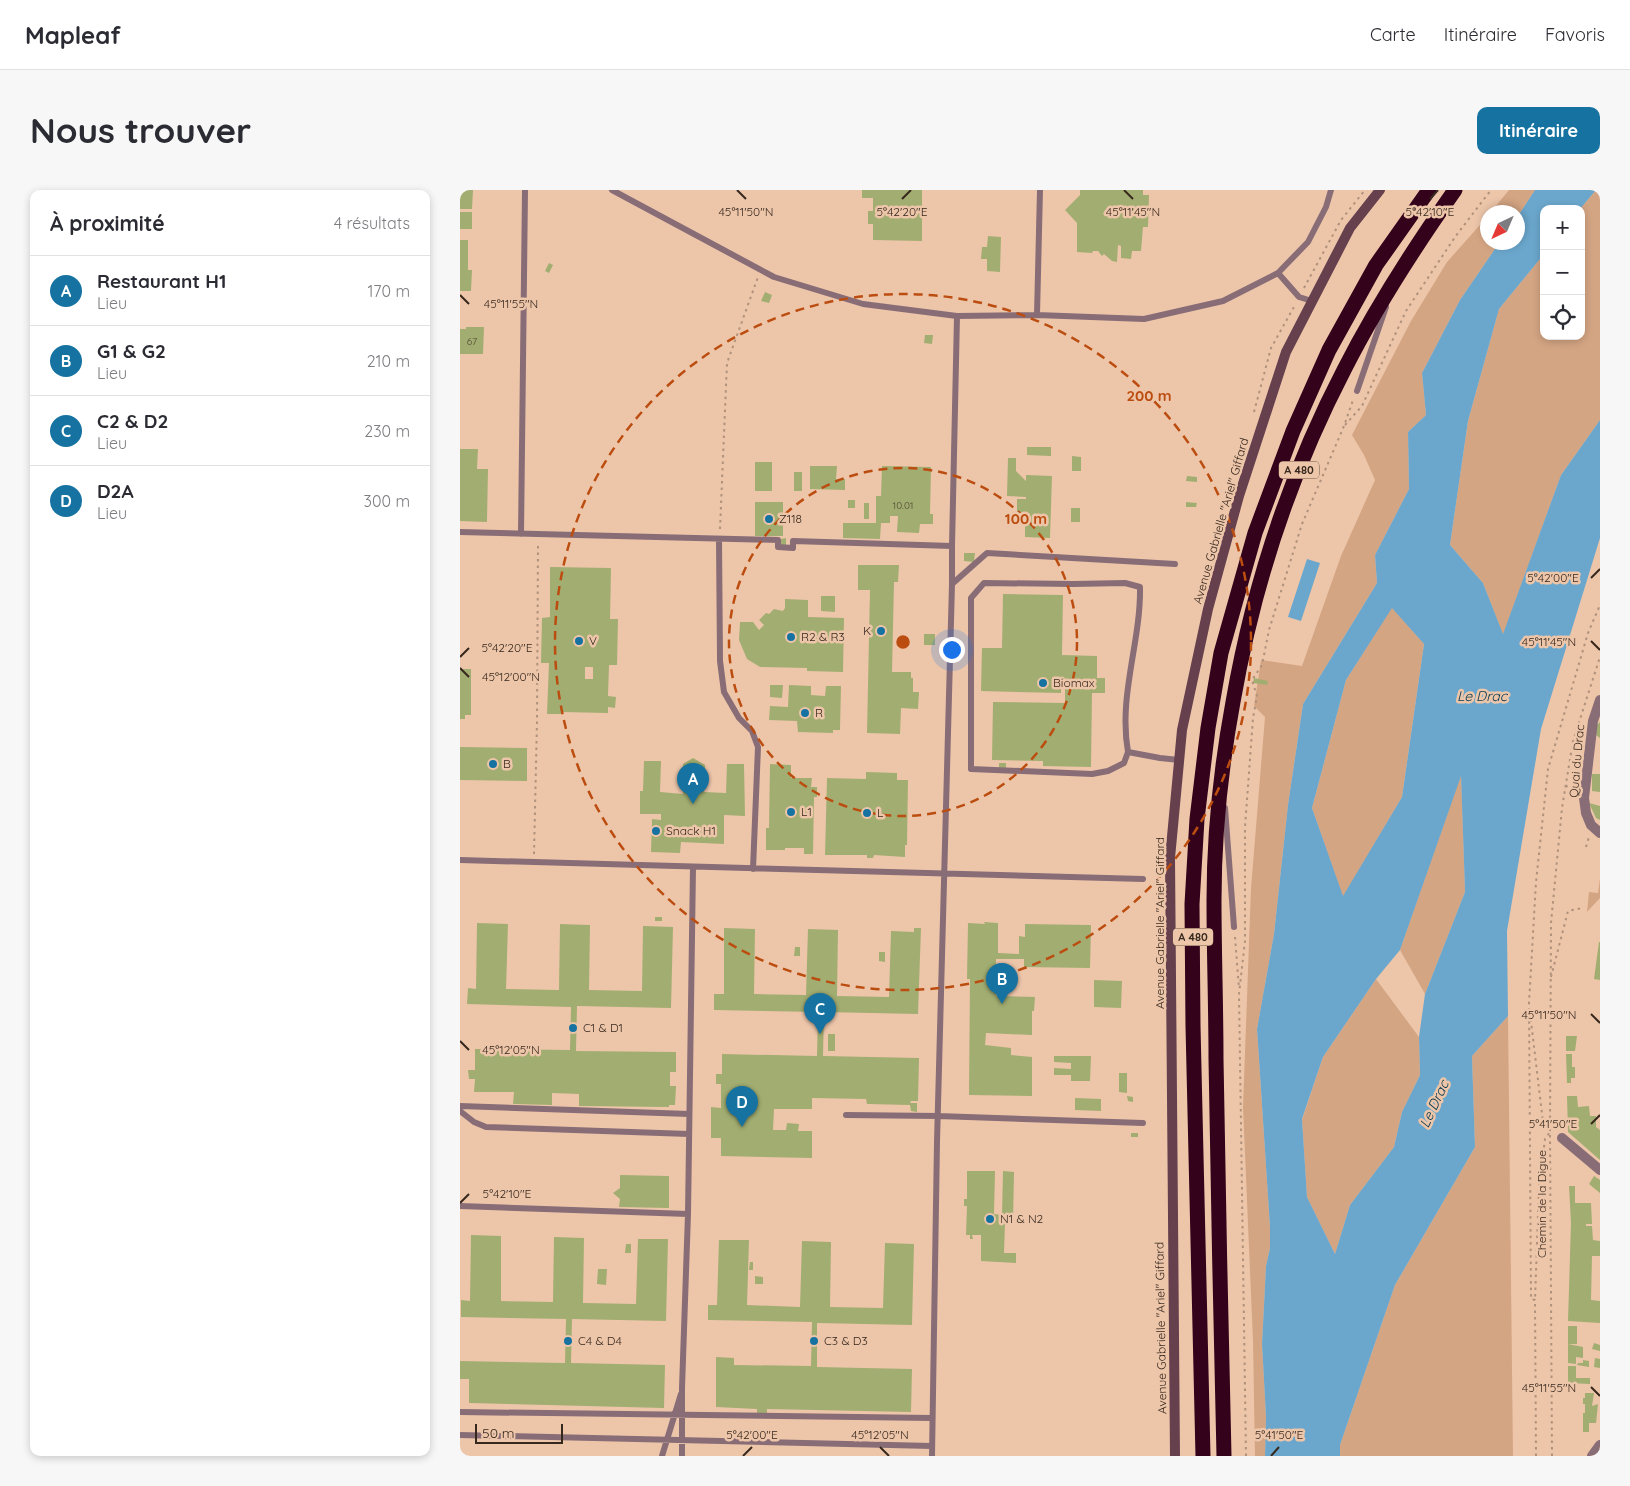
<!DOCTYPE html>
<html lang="fr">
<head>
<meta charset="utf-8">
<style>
  body { margin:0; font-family:Quicksand,sans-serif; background:#f7f7f7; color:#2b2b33 }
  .controls { position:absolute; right:15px; top:15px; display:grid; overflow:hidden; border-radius:10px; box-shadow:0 2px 8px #0003 }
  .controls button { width:45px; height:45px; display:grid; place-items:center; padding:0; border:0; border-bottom:1px solid #e1e1e2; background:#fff; color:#2b2b33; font:25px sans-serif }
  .compass { position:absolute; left:1020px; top:15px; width:45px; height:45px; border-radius:50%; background:#fff; box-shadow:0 2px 8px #0003; rotate:224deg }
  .scale { position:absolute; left:15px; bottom:12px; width:88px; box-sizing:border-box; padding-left:5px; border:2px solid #37281e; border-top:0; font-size:14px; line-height:18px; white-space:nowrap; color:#37281e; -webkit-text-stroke:4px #edc6aa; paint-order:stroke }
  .you { position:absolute; left:491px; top:459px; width:18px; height:18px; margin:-12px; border:4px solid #fff; border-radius:50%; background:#1a73e8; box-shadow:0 0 0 8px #1a73e833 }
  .badge { display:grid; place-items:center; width:32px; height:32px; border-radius:50%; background:#1673a1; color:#fff; font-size:16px; font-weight:700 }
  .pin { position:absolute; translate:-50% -41px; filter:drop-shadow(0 1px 2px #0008) }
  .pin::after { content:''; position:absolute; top:26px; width:18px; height:15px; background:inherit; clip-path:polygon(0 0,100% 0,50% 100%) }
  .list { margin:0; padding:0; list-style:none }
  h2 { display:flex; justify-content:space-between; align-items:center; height:65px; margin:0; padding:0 20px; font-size:21px }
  h2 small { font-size:16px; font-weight:400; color:#7c7c81 }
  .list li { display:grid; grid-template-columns:32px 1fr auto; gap:15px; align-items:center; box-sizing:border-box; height:70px; padding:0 20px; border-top:1px solid #e1e1e2 }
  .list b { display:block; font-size:19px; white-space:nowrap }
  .list p { margin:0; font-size:16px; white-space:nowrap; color:#7c7c81 }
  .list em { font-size:16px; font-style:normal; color:#7c7c81 }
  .icon { flex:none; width:28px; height:28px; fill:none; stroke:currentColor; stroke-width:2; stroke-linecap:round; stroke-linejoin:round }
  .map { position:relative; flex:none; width:1140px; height:1266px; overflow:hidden; border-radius:10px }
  header { display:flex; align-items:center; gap:30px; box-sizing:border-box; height:70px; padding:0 25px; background:#fff; border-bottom:1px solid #e1e1e2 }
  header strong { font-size:24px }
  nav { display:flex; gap:28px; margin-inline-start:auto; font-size:18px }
  .intro { display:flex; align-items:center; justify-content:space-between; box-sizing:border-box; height:120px; padding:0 30px }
  h1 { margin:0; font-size:35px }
  .button { padding:12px 22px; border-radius:10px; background:#1673a1; color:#fff; font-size:18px; font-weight:700 }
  main { display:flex; gap:30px; padding:0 30px }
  aside { flex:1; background:#fff; border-radius:10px; box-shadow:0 2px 8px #0003 }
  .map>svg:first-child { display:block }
  .green { fill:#d4a583 }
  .water { fill:#6ba7cd; fill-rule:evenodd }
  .building { fill:#a2ad71; fill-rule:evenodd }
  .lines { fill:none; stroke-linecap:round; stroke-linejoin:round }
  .path { stroke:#b0917b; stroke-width:2; stroke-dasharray:2.5 4; stroke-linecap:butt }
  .lane { stroke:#896d76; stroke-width:6 }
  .street { stroke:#896d76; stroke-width:10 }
  .secondary { stroke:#66404d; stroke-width:10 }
  .highway { stroke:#34021a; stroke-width:15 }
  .ticks { fill:none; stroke:#37281e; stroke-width:2 }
  .ring { fill:none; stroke:#bc4d10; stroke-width:2.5; stroke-dasharray:9 6 }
  .poi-dot { fill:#1673a1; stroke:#edc6aa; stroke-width:2 }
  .labels { text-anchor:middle; stroke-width:5; stroke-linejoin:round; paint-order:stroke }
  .number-label { font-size:10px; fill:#524933 }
  .shield { fill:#edc6aa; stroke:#6e5748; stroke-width:1 }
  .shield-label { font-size:11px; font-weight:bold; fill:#37281e }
  .poi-label { font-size:12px; fill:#37281e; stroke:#edc6aa; text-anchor:start }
  .street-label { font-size:12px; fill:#37281e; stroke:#edc6aa }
  .water-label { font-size:14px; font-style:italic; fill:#01364f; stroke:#edc6aa }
  .ticks-label { font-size:12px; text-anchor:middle; fill:#37281e; stroke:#edc6aa; stroke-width:5; stroke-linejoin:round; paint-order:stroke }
  .centre { fill:#bc4d10; stroke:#edc6aa; stroke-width:2.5 }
  .ring-label { font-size:15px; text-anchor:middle; font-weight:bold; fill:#bc4d10; stroke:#edc6aa; stroke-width:5; stroke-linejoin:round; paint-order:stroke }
</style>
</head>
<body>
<header>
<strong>Mapleaf</strong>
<nav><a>Carte</a><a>Itinéraire</a><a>Favoris</a></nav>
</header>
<div class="intro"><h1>Nous trouver</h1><a class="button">Itinéraire</a></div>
<main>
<aside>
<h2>À proximité<small>4 résultats</small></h2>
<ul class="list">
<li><span class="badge">A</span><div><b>Restaurant H1</b><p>Lieu</p></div><em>170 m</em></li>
<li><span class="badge">B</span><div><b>G1 &amp; G2</b><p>Lieu</p></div><em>210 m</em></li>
<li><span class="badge">C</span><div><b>C2 &amp; D2</b><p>Lieu</p></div><em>230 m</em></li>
<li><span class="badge">D</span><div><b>D2A</b><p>Lieu</p></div><em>300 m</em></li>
</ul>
</aside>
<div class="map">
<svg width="1140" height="1266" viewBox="0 0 1140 1266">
  <rect width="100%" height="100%" fill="#edc6aa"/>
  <path class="green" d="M1049,0H1075L1058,26V22H1031Z
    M1136,0H1140V230L1101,285L1043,445L1023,393L990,355L1008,231L1039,119L1084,64V146H1121L1120,19Z
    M1027,27L1028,52L1039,53L1000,110L962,183L966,225L948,242L949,299L915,365L917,393L843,514L828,615L814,744L797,839L810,1037V1058L806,1076L802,1154L806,1227L805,1266H795L793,1151L783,917L791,698L805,527L794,516L801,470L842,476L881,366L915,290L904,265L892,245L951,131L987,72Z
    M932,417L964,454L942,607L883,707L852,618L886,490Z
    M1001,584L1005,702L965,804L940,760Z
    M1140,688V708L1127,722L1129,702L1138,703Z
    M916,789L959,847L960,885L942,922L934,957L890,1015L875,1064L847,1007L842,930L863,867Z
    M1048,826L1053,1266H880V1255L935,1095L1015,957L1012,866Z"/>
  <path class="water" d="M1075,0H1136L1120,19H1084V64L1039,119L1008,231L990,355L1023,393L1043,444L1101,285L1140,230V348L1081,539L1047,741L1048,826L1012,866L1015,957L935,1095L880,1255V1266H805L806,1227L802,1154L806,1076L810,1058V1037L797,839L814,744L828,615L843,514L917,393L915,365L949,299L948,242L966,225L962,183L1000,110L1039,53L1058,52V26ZM932,418L964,454L942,607L883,706L852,618L886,490ZM1001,586L1005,702L965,804L959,847L960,885L942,922L934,957L890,1015L875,1064L847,1007L842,929L863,867L916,789L940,760Z
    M847,369L860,373L841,431L828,427Z"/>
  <path class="building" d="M0,0H13L12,19H0Z
    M402,0H462V51L413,50V34H408V21H413V8H402Z
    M620,0H683V5H689L688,37H683L681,61H672L671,69L661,68V56L658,55L657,72L652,71L644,64L642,66L638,61H633L632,63L617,62V33L605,20L620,5Z
    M0,22H12V39H0Z
    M528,46L541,47L540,82L527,81V69H521L522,57H527Z
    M0,50H8V80H12L11,101H0Z
    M89,73L93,75L89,83L85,81Z
    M305,102L312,105L309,113L301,111Z
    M6,137H24L23,164H0V139H6Z
    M465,145H473L472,154L464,153Z
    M567,257H591V266L567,265Z
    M0,259H18L17,279H28L27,332L0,331Z
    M612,266L621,267V281H612Z
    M548,268H556V281L566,291V285L592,286L590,348L565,347V323H557V309H566V307L547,306Z
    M295,272H312V301H295Z
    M350,276H377L376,289H385V300L350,299Z
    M422,276L471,277L470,324H473V334H460L459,343L437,342L438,326H430V333H421L420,349L383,348V333H416V306H421Z
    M334,282H342V301H334Z
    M727,286L737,287V292L726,291Z
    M388,310H395V318H388Z
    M295,312H323V346H295Z
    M726,312L737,313L736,317H726Z
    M404,313H409V329H404Z
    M611,318H620V332H611Z
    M326,348V356L321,355V349Z
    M504,363H515L514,372L504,371Z
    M398,375H439L438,392H434L432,482H451V488H453V502H459L458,519L441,518L440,544L407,543L410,400H398Z
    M90,377L151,378L150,429H158L157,475H149L148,506L156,507L155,518L148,517V523L101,522L102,524H87L89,473H81L82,428L90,427ZM125,477H133V489H125Z
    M543,404L603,405L602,465L637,466V488H645V503H632L631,577L583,576V571L532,570L533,512L605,513V498H601V503L521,501L522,458H542Z
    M361,406H375V422L361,421Z
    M325,409L348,410V427L384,428L383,482L347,481V478L300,477L287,469L279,450L280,432H293L299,440L304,435L299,430L306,423L309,424L314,419L323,421L325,418Z
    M464,444H475V455H464Z
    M0,479H11V525H5V529H0Z
    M794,488L808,491L807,495L793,493Z
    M310,495H323L322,508L310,507Z
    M329,495L351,496V505L365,506L366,496H381L380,540H373V543L338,542L337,531L309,530L310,516L328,517Z
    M1140,532V548L1136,545L1134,538Z
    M0,557L67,558V591L0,590Z
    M233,568L245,575V589L243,588V591L245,592L244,602L266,603L267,574H284L285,626L264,625V654L221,652L220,663L191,662L192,629L201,630V624H180V601H183L184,571H201L200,602L223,604V574Z
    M539,573H546V580H539Z
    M310,574L331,575V588H352L351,597H357V607H354L353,664H344V658H325V660H306V638H309Z
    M406,582L437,583V590H448L447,655H445V667L414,665L413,668H407V665H365L367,588L406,589Z
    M1132,584H1140V602L1132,601Z
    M1129,613L1140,616V630L1136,628Z
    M195,727H202V731H195Z
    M524,732L538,733V763L559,764V746L565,747V734L631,735L630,778L564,777V769H536V806L575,807L574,821H572V845L526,843L525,855L551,858V865L572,867V906L509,905L510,789H507L508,733L525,734Z
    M17,733L48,734L46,799L99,800L100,734L130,735L129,800L182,801L183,736L213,737L211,818L117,816L116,861L216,862V882H210V896H216L215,915H209V917L119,916V904L92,903V915L53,914L54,902H14L15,889H9L8,880H15V859L110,860L111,817L7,814L8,798L16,799Z
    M264,738L295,739L294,804L346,805L348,739L378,740L377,806L429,807L431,741L454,742V738H461L458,824L364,822L363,866L459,868L458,911H451L450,913H457V922L451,921L450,915L407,914L406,909L352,908V919H314L313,940H326L327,933L339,934L338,941H352V968L261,966V948H251V917L261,918V894H256V884H262V864L357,866L358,822L254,820V804H264Z
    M1139,752H1140V790L1134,789Z
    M335,757H340V766H334Z
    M419,762H425V772L419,771Z
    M634,790L662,791L661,818L634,817Z
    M368,844H375V861H368Z
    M1106,846H1117L1115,861H1106Z
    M1106,864H1112V877H1115V888H1111V893H1107Z
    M594,866H631L630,891H611V885H594V878L611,879V873L594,872Z
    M659,883H667V903L659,902Z
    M667,906L673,907V912L668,911Z
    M1107,906H1117L1118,917L1129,916L1130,926H1136V937L1140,940V970L1108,942Z
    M615,908L641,909V921L615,920Z
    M671,943H678V947H671Z
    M507,981H535L534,1024L542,1025L543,981L554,982L553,1033H545L544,1063H556V1073L521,1071V1045H512L513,1049H510V1045H506L507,1016H504V1009H507Z
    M160,985L209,986V1018L159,1017L160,1009L153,1003L160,998Z
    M1134,986L1140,990V1003L1129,994Z
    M1109,996H1115V1013H1131L1132,1034H1126V1036H1132L1133,1050L1140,1051V1066H1132L1131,1110L1140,1111V1133L1108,1131L1111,1033Z
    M11,1045L41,1046V1111L93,1112L94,1047L124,1048L123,1113L176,1114L178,1049H208L206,1131L112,1129L111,1173L205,1175L204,1218L9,1213V1189H0V1171L105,1173L106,1129L1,1127V1110L10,1111Z
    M259,1050H289L287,1115L340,1117L342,1051L371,1052L370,1117L423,1118L425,1053L454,1054L452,1135L357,1133V1177L452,1179L451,1222L307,1219V1223H297V1219L256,1217V1167L274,1168V1175L351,1176L352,1132L248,1130V1115H257Z
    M166,1054H171V1063H165Z
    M290,1072H293V1080H289Z
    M138,1079H147L146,1095L137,1094Z
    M295,1086L303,1087V1094H295Z
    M1108,1136H1117V1154H1108Z
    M1134,1153L1140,1155V1161L1132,1159Z
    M1108,1154L1123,1157V1168L1116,1167V1174L1108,1173Z
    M1135,1168L1140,1169V1178L1134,1177Z
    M1123,1170L1129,1171V1177L1117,1175L1118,1173H1123Z
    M1108,1176H1116V1188H1130V1194L1108,1193Z
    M1125,1203H1134L1132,1216L1138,1214L1136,1233H1129V1242H1123V1223H1125V1214H1123V1208H1125Z"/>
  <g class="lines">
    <path class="path" d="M844,98L881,30L905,0
      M794,222L811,158L835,115
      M885,235L902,216L946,121L995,47L1031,0
      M260,339L267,173L298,87
      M1106,595L1113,609
      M1126,657L1129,647
      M74,664L77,531L78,352
      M775,747L779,799
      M1091,787L1108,721L1122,718
      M1070,823L1083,932L1090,942L1085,949L1079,997L1075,1110
      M786,1266L779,804L785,751V637L793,528L797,506L792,490L802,475L809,440L842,334L884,236L893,210
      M1076,1266L1075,1110L1071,1109L1069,813L1076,692L1088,579L1128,443L1140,415
      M1092,1266L1090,942L1091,733L1102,618L1113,551L1140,467"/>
    <path class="lane" d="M152,0L314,87L403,114L497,126L577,125L684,129L763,111L818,83L848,52L866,17L871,0
      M818,83L839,107L852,111
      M577,125L580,0
      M897,201L926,117
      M0,342L318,350V357L333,358V351L492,356
      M61,344L65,0
      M259,349L260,471L264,502L279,528L292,541L298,557L293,679
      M492,394L527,363L715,374
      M668,562L664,573L648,581L632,584L511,579V408L524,393L613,394L665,393L680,397C681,452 658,506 668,562L700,568L719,570
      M765,618L774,737
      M0,670L683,689
      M0,916L229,924
      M0,921L14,932L26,937L229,944
      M386,925L478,926L683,933
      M0,1016L228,1024
      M0,1222L472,1228
      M0,1245L472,1256
      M202,1266L221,1204
      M222,1266V1198L228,1024L233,677
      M472,1266L477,952L492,394V356L497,126"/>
    <path class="street" d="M1140,510L1133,531L1124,608L1126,623L1131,635L1140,643
      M1102,948L1140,980
      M1132,1266L1140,1255"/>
    <path class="secondary" d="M715,1266L710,668L722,540L748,419L779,306L826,162L890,38L920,0"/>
    <path class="highway" d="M743,1266L733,836L732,714L737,629L748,538L761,463L795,343L833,241L869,160L916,75L969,0
      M764,1266C761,1134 758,1001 756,869C756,816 754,763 754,710C754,644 761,577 773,512C793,397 830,284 884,180C916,117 954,58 995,0"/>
  </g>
  <path class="ticks" d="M277,0L286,9M664,0L673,9M442,9L451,0M970,9L978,0M0,105L9,114M1131,388L1140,379M1131,451L1140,460M0,467L9,458M0,478L9,487M1131,824L1140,833M0,851L9,860M1131,934L1140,925M0,1013L9,1004M1131,1197L1140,1206M420,1257L429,1266M283,1266L292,1257M811,1266L819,1257"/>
  <g class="ring">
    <circle cx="443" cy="452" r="174"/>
    <circle cx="443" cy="452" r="348"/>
  </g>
  <g class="poi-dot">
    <circle cx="309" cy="329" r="5"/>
    <circle cx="421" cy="441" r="5"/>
    <circle cx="331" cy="447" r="5"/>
    <circle cx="119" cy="451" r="5"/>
    <circle cx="583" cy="493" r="5"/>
    <circle cx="345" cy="523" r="5"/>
    <circle cx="33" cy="574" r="5"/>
    <circle cx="331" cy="622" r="5"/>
    <circle cx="407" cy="623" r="5"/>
    <circle cx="196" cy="641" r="5"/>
    <circle cx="113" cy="838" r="5"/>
    <circle cx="530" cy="1029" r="5"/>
    <circle cx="108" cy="1151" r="5"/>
    <circle cx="354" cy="1151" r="5"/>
  </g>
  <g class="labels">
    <g class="number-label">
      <text x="12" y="155">67</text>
      <text x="443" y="319">10.01</text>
    </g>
    <g class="shield">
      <rect x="819" y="271.5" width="40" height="17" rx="4"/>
      <rect x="713" y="738.5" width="40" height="17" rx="4"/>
    </g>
    <g class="shield-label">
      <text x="839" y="284">A 480</text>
      <text x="733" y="751">A 480</text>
    </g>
    <g class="poi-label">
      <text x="319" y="333">Z118</text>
      <text x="411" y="445" text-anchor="end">K</text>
      <text x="341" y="451">R2 &amp; R3</text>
      <text x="129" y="455">V</text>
      <text x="593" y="497">Biomax</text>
      <text x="355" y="527">R</text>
      <text x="43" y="578">B</text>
      <text x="341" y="626">L1</text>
      <text x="417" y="627">L</text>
      <text x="206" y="645">Snack H1</text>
      <text x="123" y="842">C1 &amp; D1</text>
      <text x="540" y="1033">N1 &amp; N2</text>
      <text x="118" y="1155">C4 &amp; D4</text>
      <text x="364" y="1155">C3 &amp; D3</text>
    </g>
    <g class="street-label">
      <text transform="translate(761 331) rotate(-74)" y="4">Avenue Gabrielle "Ariel" Giffard</text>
      <text transform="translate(1117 571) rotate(-85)" y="4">Quai du Drac</text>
      <text transform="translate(700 733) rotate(-90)" y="4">Avenue Gabrielle "Ariel" Giffard</text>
      <text transform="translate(1082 1014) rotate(-90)" y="4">Chemin de la Digue</text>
      <text transform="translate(701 1138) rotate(-91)" y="4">Avenue Gabrielle "Ariel" Giffard</text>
    </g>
    <g class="water-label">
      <text x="1022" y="511">Le Drac</text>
      <text transform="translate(974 914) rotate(-65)" y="5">Le Drac</text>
    </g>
  </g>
  <g class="ticks-label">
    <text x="286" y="26">45°11'50"N</text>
    <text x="673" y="26">45°11'45"N</text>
    <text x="442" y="26">5°42'20"E</text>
    <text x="970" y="26">5°42'10"E</text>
    <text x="51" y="118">45°11'55"N</text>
    <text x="1093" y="392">5°42'00"E</text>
    <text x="1089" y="456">45°11'45"N</text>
    <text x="47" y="462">5°42'20"E</text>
    <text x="51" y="491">45°12'00"N</text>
    <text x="1089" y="829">45°11'50"N</text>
    <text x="51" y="864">45°12'05"N</text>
    <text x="1093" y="938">5°41'50"E</text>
    <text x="47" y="1008">5°42'10"E</text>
    <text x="1089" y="1202">45°11'55"N</text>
    <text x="292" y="1249">5°42'00"E</text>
    <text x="819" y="1249">5°41'50"E</text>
    <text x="420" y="1249">45°12'05"N</text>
  </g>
  <circle cx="443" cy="452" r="8" class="centre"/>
  <g class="ring-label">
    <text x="689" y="211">200 m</text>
    <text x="566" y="334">100 m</text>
  </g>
</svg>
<div class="controls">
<button>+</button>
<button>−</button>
<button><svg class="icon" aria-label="locate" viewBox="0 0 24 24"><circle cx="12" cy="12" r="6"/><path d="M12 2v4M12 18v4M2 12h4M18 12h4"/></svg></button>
</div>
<svg class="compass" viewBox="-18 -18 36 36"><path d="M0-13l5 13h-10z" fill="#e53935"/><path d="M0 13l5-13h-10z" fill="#7c7c81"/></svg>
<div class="scale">50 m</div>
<div class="you"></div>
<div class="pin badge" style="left:233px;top:614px">A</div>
<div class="pin badge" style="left:542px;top:814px">B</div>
<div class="pin badge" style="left:360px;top:844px">C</div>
<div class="pin badge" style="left:282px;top:937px">D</div>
</div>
</main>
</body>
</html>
